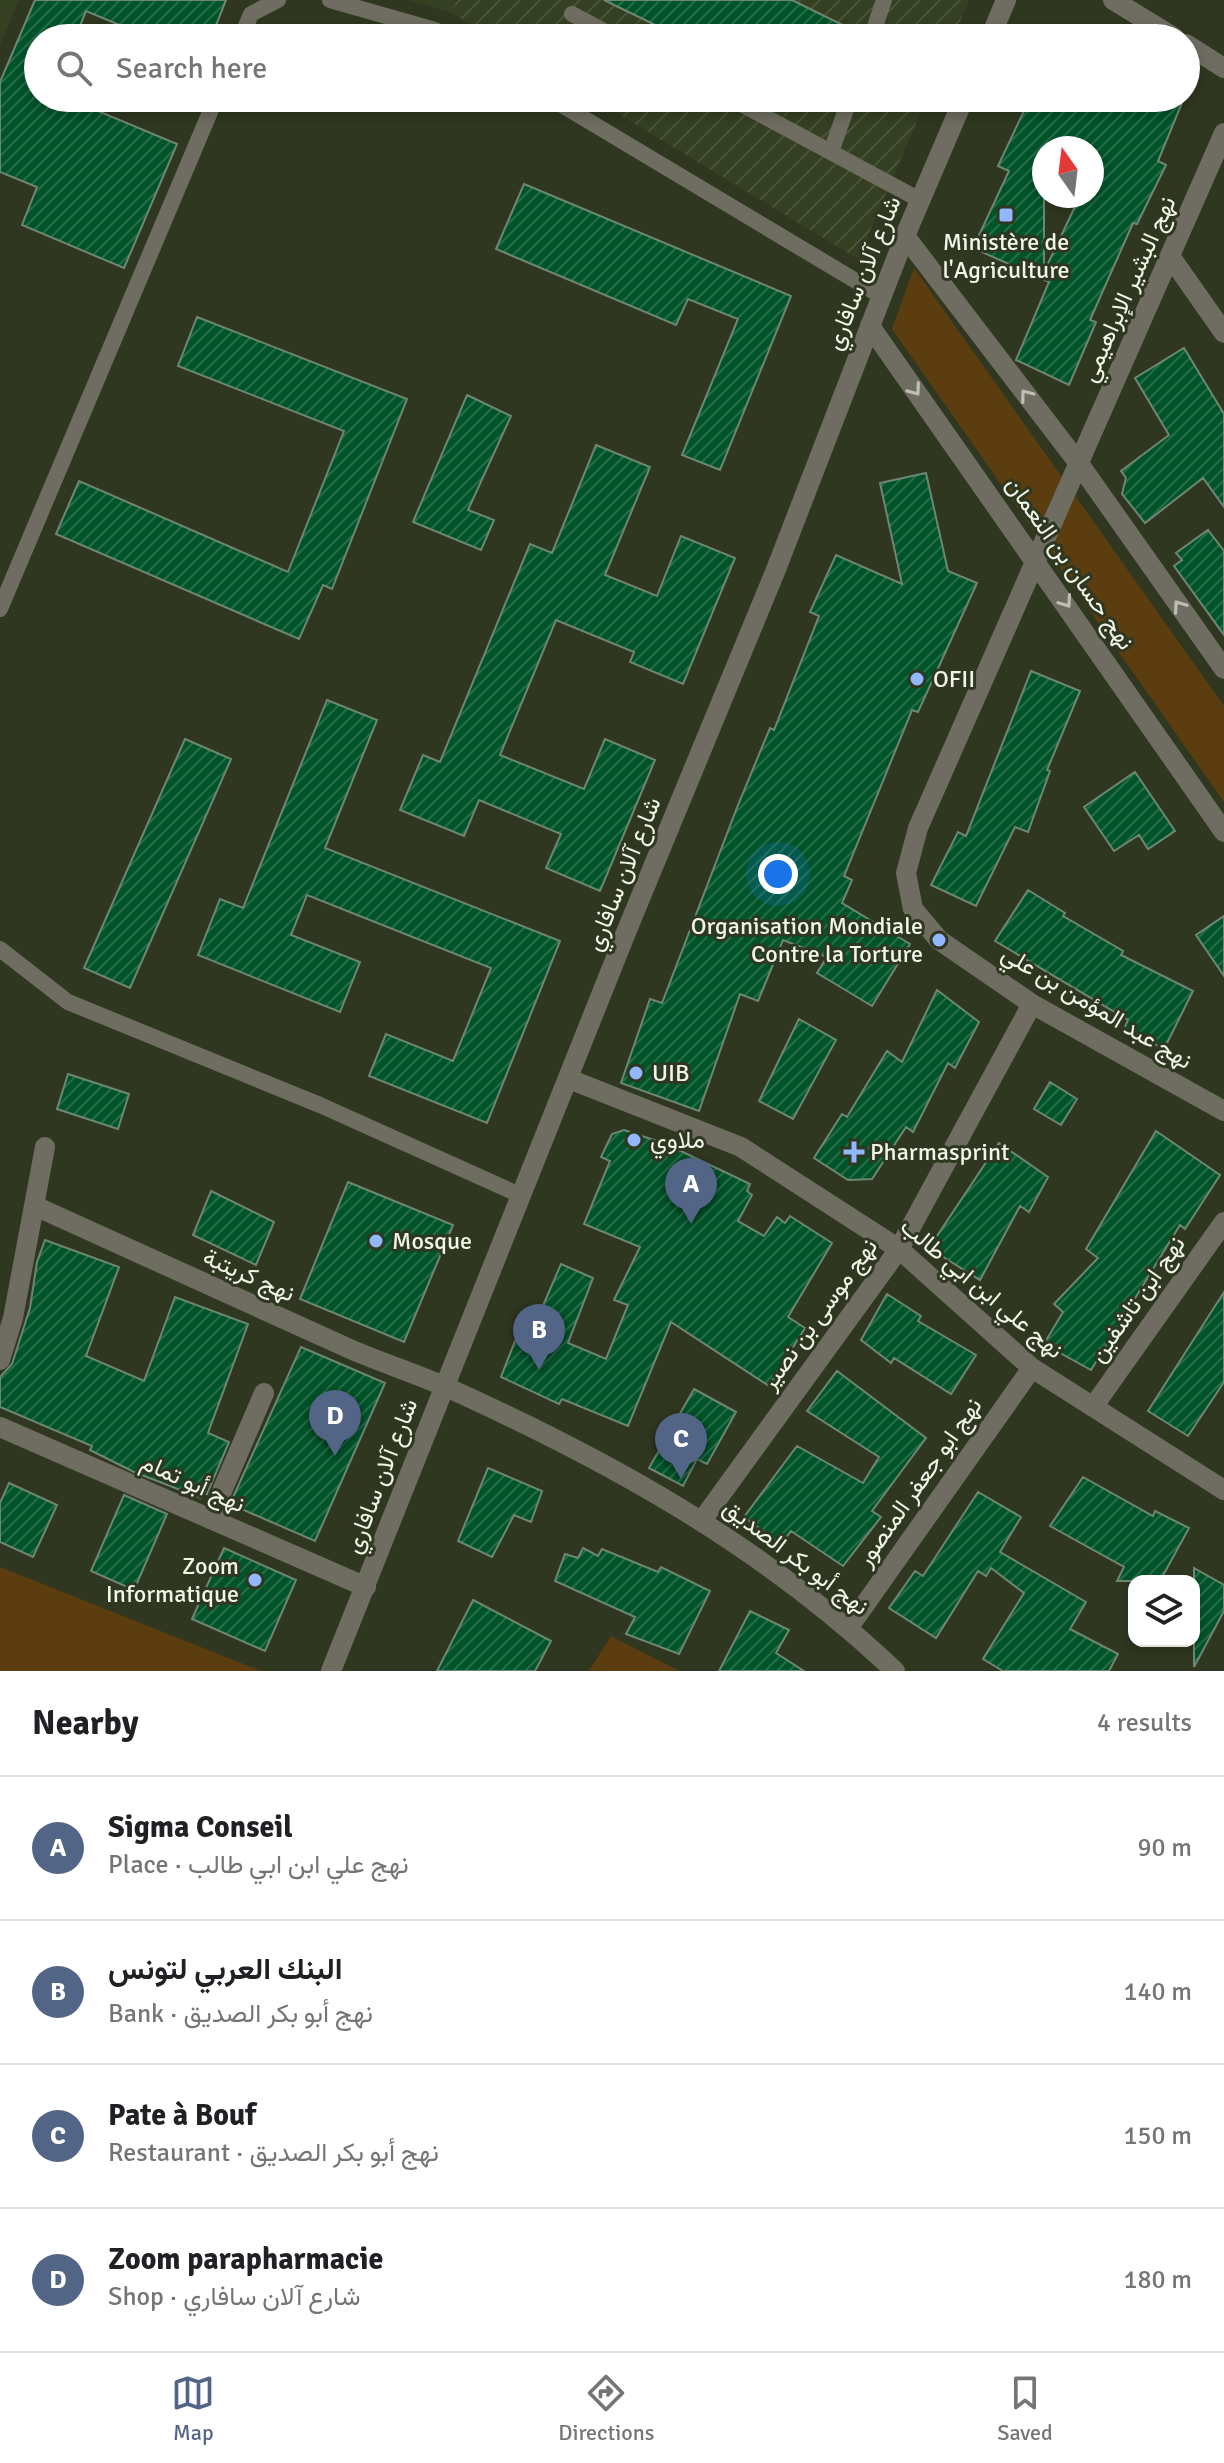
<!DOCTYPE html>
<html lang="en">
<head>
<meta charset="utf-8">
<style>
  body { margin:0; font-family:Signika,Vazirmatn,sans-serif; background:#f6f6f6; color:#202124 }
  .controls { position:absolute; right:24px; bottom:24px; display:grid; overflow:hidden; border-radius:16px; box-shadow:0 4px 12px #0003 }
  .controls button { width:72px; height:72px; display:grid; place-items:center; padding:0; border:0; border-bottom:2px solid #e0e0e0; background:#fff; color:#202124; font:40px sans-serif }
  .compass { position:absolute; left:1032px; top:136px; width:72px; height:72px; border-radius:50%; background:#fff; box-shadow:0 4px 12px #0003; rotate:346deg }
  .you { position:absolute; left:778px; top:874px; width:28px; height:28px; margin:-20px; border:6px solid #fff; border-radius:50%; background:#1a73e8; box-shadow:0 0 0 12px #1a73e833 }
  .badge { display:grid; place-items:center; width:52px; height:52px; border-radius:50%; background:#536586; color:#fff; font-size:26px; font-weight:700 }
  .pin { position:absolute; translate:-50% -66px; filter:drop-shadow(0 2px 4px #0008) }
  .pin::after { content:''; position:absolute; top:42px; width:28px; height:24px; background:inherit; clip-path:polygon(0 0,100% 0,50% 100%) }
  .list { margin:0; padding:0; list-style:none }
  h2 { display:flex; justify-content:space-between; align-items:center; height:104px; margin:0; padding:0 32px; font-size:34px }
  h2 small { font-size:26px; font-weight:400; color:#757577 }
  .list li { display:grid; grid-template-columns:52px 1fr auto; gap:24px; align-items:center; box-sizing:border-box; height:144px; padding:0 32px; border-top:2px solid #e0e0e0 }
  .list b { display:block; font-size:30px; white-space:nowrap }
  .list p { margin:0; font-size:26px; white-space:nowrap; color:#757577 }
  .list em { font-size:26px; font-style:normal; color:#757577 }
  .icon { flex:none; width:44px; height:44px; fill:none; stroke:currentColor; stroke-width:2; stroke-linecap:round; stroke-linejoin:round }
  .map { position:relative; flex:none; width:1224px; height:1671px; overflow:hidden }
  .search { position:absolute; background:#fff; box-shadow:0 4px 12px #0003; left:24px; right:24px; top:24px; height:88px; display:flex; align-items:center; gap:20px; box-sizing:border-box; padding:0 28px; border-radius:44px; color:#757577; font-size:30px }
  .sheet { height:680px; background:#fff }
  nav { display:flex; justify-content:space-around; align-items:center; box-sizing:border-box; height:112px; border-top:2px solid #e0e0e0; background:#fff; font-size:22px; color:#757577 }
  nav a { display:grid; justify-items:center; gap:4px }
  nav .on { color:#536586 }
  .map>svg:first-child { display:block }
  .built { fill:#354022 }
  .industrial { fill:url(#industrial-furrows) }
  .green { fill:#5c3d10 }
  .building { fill:url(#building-hatch); stroke:#6e8774; stroke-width:2; fill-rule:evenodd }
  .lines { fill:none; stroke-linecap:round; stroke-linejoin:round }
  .service { stroke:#6f6d61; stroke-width:16 }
  .minor { stroke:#6f6d61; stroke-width:20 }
  .tertiary { stroke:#6f6d61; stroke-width:20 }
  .oneway { stroke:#bcbfb2 }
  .poi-dot { fill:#91b8fd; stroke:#2f3720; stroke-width:3 }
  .labels { text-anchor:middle; stroke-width:6; stroke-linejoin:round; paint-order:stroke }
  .poi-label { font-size:24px; fill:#f0f6e8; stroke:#2f3720; text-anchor:start }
  .street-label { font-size:24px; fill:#f0f6e8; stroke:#2f3720 }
</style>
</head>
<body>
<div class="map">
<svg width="1224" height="1671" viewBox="0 0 1224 1671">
  <defs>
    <pattern id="industrial-furrows" width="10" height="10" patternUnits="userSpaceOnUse" patternTransform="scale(2)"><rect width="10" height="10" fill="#354022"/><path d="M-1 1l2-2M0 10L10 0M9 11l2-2" fill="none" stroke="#495337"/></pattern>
    <pattern id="building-hatch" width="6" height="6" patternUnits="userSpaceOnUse" patternTransform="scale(2)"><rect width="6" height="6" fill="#005429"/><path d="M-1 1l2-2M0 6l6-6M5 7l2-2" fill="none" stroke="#266d48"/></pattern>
  </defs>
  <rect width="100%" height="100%" fill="#2f3720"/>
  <path class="built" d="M0,0H19L0,45Z
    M408,0H457L451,13Z"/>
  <path class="industrial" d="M457,0H969L953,38H493L451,13Z
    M592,98H927L858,259Z"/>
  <path class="green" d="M914,268L1224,706V802L892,329Z
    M0,1567L261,1671H0Z
    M611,1636L679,1671H589Z"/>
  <path class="building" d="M35,0H226L211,38H151L86,11L75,38H38V98H67L177,144L124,268L22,225L37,187L0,172V82Z
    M604,0H792L861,34L860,38H682Z
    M1030,98H1184L1158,161L1166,165L1137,224L1133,223L1090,320L1096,322L1069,385L1016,360L1049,282L973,248L1009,171L998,166ZM1044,148H1092V196H1080L1044,272Z
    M524,184L791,296L720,470L682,455L738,319L688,299L676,325L496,249Z
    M197,317L407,399L332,589L323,585L299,639L56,534L79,481L288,572L344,431L178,366Z
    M1184,348L1224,414V507L1203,478L1145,523L1122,494L1126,478L1121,471L1169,435L1135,378Z
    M467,395L511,416L468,510L494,520L481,550L413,522Z
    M596,445L650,467L605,575L657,596L681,536L735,558L683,684L630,662L634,652L556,620L500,755L584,789L605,739L655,760L600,891L546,868L561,834L479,800L464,836L400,810L423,755L440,762L530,544L552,553Z
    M926,473L948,571L977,583L918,712L912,710L844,876L852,880L842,903L910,944L872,1006L817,973L827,957L783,940L758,1001L740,994L699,1111L621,1083L650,999L662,1003L738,805L770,728L774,730L819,616L810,612L836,555L902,584L880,483Z
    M1208,530L1224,551V635L1174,566L1182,560L1176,553Z
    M1031,671L1080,691L1047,770L1050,771L1028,832L1015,827L976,906L931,885L958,832L966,836Z
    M327,700L377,720L325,848L560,941L487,1123L369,1076L386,1034L453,1061L491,968L307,895L291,935L360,962L340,1012L198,955L220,899L243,908Z
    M185,739L231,759L130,988L84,968Z
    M1135,772L1175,831L1148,849L1139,835L1114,851L1084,807Z
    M1028,890L1065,913L1063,916L1123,951L1121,955L1193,991L1164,1049L1124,1029L1128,1020L995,941Z
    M1224,916V976L1196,935Z
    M937,990L979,1022L955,1068L948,1063L913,1132L906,1127L872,1179L848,1180L814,1158L842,1114L847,1117L887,1051L902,1062Z
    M799,1019L836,1040L793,1119L759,1101Z
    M68,1074L129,1094L118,1129L57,1109Z
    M1050,1082L1077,1099L1061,1125L1034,1109Z
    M624,1130L666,1144L750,1184L747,1191L752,1195L738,1221L764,1236L777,1217L785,1223L790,1216L832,1243L788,1317L805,1328L769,1386L671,1322L628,1426L562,1399L559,1404L501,1377L515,1341L526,1345L561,1264L593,1278L568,1343L606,1359L628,1305L614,1300L640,1247L584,1224L610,1161L601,1157L612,1134Z
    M1156,1131L1220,1175L1185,1229L1180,1225L1091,1370L1044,1344L1063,1312L1054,1304L1098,1258L1086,1249Z
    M999,1143L1048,1177L1029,1212L1020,1206L980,1280L929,1248Z
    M348,1182L453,1225L404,1342L300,1299Z
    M211,1191L274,1222L256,1265L193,1235Z
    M45,1240L119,1267L86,1356L144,1381L175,1297L248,1324L208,1433L229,1442L207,1494L203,1493L201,1498L134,1472L90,1450L92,1446L0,1407V1377L12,1364L30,1308L37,1262Z
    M1224,1292V1382L1188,1436L1148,1411Z
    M887,1294L921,1316L918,1321L976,1355L951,1394L894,1358L891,1363L861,1340Z
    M301,1347L385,1383L315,1541L230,1504Z
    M837,1371L926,1438L872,1511L881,1517L843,1566L791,1531L781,1544L744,1517L797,1446L863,1483L879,1457L807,1411Z
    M694,1389L736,1412L707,1464L697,1459L683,1486L649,1468Z
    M488,1468L542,1491L531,1522L514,1515L492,1557L458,1541Z
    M1083,1477L1153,1516L1155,1511L1189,1528L1160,1581H1117L1124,1567L1050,1526Z
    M9,1483L57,1505L33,1557L0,1542V1503Z
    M978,1492L1021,1517L1000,1552L1086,1602L1070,1629L1118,1654L1109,1671H1003L983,1659L1024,1593L991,1568L986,1576L978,1571L936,1638L889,1608L915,1571L923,1576Z
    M124,1495L167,1514L134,1590L91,1571Z
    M224,1548L296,1580L265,1651L192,1619Z
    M583,1548L598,1556L602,1549L658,1572L661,1567L710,1591L679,1654L626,1634L635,1617L555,1581L565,1554L578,1558Z
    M1194,1568L1224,1585V1611L1194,1667Z
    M473,1600L551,1641L535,1671H437Z
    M750,1611L789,1630L776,1653L804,1671H719Z"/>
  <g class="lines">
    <path class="service" d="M330,0L435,30L449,38
      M572,14L617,38
      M241,38L251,14L278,0
      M871,38L884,0
      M550,98L881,296
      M730,98L920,200
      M831,152L850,98
      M0,609L216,98
      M0,949L68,1002L320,1105L522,1196"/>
    <path class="minor" d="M1113,0L1175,38
      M1186,44L1224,68
      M1224,133L918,828L906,873L913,909L939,940L1032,1004L1224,1111
      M905,236L1080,465L1224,669
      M1170,256L1224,333
      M870,326L1224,832
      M569,1079L741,1147L899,1249L1032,1368L1224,1490
      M35,1206C140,1254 245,1302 350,1349C382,1363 415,1373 446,1387C612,1462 763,1546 895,1671
      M0,1360L13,1318L45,1147
      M1093,1407L1224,1222
      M0,1427L366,1587
      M210,1519L264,1393
      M703,1519L899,1249L1032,1004
      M849,1627L1032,1368"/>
    <path class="tertiary" d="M990,38L1006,0
      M331,1671L627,930L775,572L905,236L964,98"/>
  </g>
  <defs><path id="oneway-chevron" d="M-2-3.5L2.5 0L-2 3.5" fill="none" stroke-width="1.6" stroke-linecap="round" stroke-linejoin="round" transform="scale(2)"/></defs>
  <g class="oneway">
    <use href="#oneway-chevron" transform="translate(915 390) rotate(54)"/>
    <use href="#oneway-chevron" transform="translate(1026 395) rotate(-127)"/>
    <use href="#oneway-chevron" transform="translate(1066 602) rotate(55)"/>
    <use href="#oneway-chevron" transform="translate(1179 606) rotate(-125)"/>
  </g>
  <g class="poi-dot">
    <rect x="998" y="207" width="16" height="16" rx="4"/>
    <circle cx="917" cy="679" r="8"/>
    <circle cx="939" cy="940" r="8"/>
    <circle cx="636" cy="1073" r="8"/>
    <circle cx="634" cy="1140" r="8"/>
    <path d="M850 1140h8v8h8v8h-8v8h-8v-8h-8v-8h8z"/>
    <circle cx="376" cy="1241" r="8"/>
    <circle cx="255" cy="1580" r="8"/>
  </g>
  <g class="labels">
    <g class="poi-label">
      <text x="1006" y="250" text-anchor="middle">Ministère de<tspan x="1006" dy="28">l'Agriculture</tspan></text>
      <text x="933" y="687">OFII</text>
      <text x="923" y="934" text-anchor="end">Organisation Mondiale<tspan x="923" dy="28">Contre la Torture</tspan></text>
      <text x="652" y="1081">UIB</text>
      <text x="650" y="1148">ملاوي</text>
      <text x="870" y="1160">Pharmasprint</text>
      <text x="392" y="1249">Mosque</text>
      <text x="239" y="1574" text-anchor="end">Zoom<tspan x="239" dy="28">Informatique</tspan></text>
    </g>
    <g class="street-label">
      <text transform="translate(863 273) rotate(-68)" y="8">شارع آلان سافاري</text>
      <text transform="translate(1128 289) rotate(-66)" y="8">نهج البشير الإبراهيمي</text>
      <text transform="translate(1070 563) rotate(55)" y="8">نهج حسان بن النعمان</text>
      <text transform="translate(623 874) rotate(-68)" y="8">شارع آلان سافاري</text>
      <text transform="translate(1097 1007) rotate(31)" y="8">نهج عبد المؤمن بن علي</text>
      <text transform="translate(249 1275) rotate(24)" y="8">نهج كريتبة</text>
      <text transform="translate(982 1288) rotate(40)" y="8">نهج علي ابن ابي طالب</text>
      <text transform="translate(1137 1299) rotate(-55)" y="8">نهج ابن تاشفين</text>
      <text transform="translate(819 1314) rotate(-54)" y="8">نهج موسى بن نصير</text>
      <text transform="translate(381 1476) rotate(-69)" y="8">شارع آلان سافاري</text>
      <text transform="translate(919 1482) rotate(-55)" y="8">نهج ابو جعفر المنصور</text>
      <text transform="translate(193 1483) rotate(24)" y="8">نهج أبو تمام</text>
      <text transform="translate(796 1557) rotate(37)" y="8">نهج أبو بكر الصديق</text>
    </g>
  </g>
</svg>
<div class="controls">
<button><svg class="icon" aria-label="layers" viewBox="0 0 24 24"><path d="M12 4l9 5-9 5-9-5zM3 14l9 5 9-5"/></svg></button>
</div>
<svg class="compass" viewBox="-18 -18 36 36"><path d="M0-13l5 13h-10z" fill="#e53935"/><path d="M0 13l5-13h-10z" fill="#757577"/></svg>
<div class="you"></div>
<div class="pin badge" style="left:691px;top:1224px">A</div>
<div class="pin badge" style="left:539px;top:1370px">B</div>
<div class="pin badge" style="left:681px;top:1479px">C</div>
<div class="pin badge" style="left:335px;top:1456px">D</div>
<div class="search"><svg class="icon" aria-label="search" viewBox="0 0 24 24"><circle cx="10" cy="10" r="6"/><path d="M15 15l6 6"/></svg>Search here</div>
</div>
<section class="sheet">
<h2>Nearby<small>4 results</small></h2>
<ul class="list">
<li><span class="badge">A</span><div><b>Sigma Conseil</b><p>Place · نهج علي ابن ابي طالب</p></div><em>90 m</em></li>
<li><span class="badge">B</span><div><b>البنك العربي لتونس</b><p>Bank · نهج أبو بكر الصديق</p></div><em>140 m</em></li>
<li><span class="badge">C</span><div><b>Pate à Bouf</b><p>Restaurant · نهج أبو بكر الصديق</p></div><em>150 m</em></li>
<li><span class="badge">D</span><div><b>Zoom parapharmacie</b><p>Shop · شارع آلان سافاري</p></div><em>180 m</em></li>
</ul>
</section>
<nav>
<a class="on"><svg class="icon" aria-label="map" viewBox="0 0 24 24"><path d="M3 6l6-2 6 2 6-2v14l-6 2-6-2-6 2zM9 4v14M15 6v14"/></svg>Map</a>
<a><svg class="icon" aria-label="directions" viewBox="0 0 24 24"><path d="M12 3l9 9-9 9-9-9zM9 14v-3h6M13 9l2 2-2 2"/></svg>Directions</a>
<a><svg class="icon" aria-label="saved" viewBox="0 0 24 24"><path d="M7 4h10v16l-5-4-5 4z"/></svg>Saved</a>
</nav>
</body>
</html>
